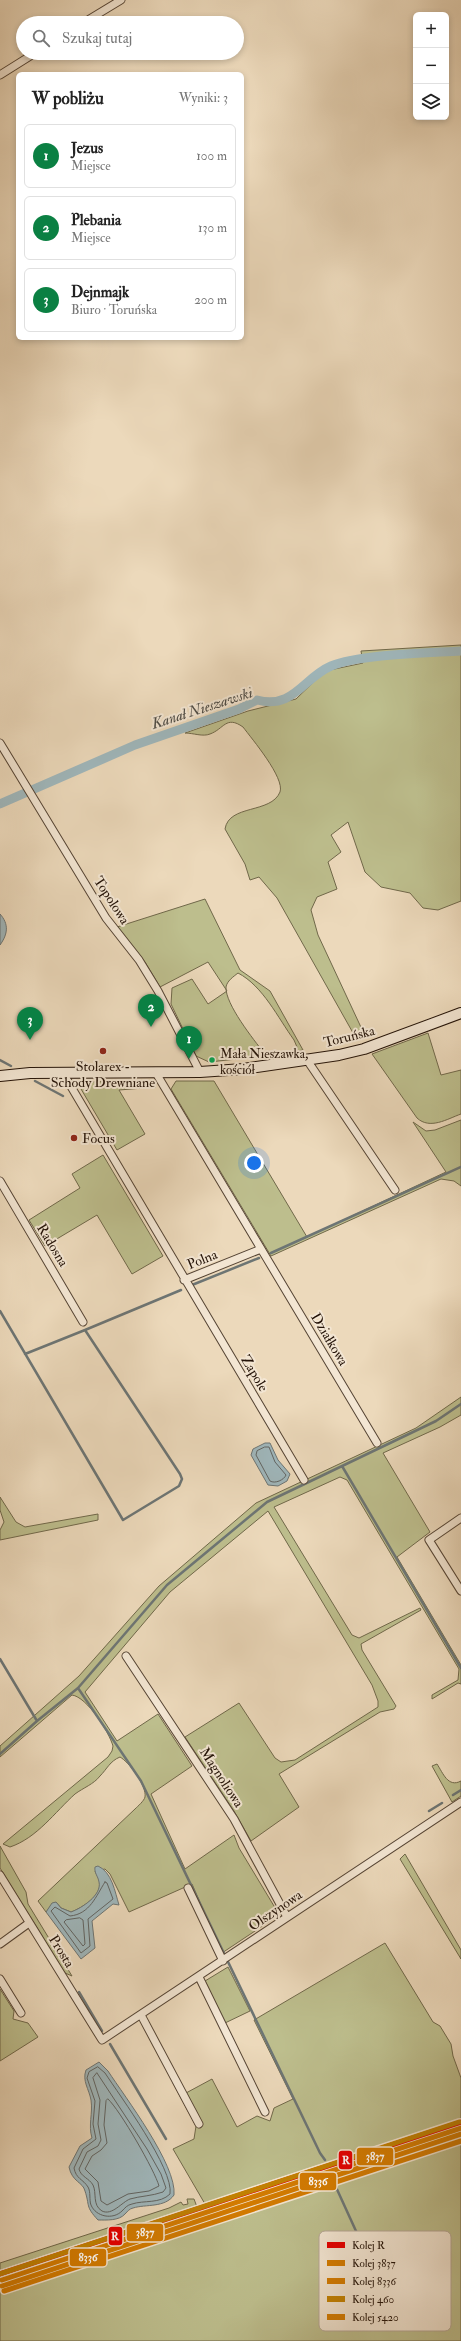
<!DOCTYPE html>
<html lang="pl">
<head>
<meta charset="utf-8">
<style>
  body { margin:0; font-family:"IM FELL Double Pica",serif; background:#f6f6f6; color:#222 }
  .controls { position:absolute; right:12px; top:12px; display:grid; overflow:hidden; border-radius:6px; box-shadow:0 2px 6px #0003 }
  .controls button { width:36px; height:36px; display:grid; place-items:center; padding:0; border:0; border-bottom:1px solid #e0e0e0; background:#fff; color:#222; font:20px sans-serif }
  .you { position:absolute; left:254px; top:1163px; width:14px; height:14px; margin:-10px; border:3px solid #fff; border-radius:50%; background:#1a73e8; box-shadow:0 0 0 6px #1a73e833 }
  .badge { display:grid; place-items:center; width:26px; height:26px; border-radius:50%; background:#0b8043; color:#fff; font-size:13px; font-weight:700 }
  .pin { position:absolute; translate:-50% -33px; filter:drop-shadow(0 1px 2px #0008) }
  .pin::after { content:''; position:absolute; top:21px; width:14px; height:12px; background:inherit; clip-path:polygon(0 0,100% 0,50% 100%) }
  .list { margin:0; padding:0; list-style:none }
  h2 { display:flex; justify-content:space-between; align-items:center; height:52px; margin:0; padding:0 16px; font-size:17px }
  h2 small { font-size:13px; font-weight:400; color:#767676 }
  .list li { display:grid; grid-template-columns:26px 1fr auto; gap:12px; align-items:center; box-sizing:border-box; height:64px; margin:0 8px 8px; padding:0 8px; border:1px solid #e0e0e0; border-radius:6px }
  .list b { display:block; font-size:15px; white-space:nowrap }
  .list p { margin:0; font-size:13px; white-space:nowrap; color:#767676 }
  .list em { font-size:13px; font-style:normal; color:#767676 }
  .icon { flex:none; width:22px; height:22px; fill:none; stroke:currentColor; stroke-width:2; stroke-linecap:round; stroke-linejoin:round }
  .map { position:relative; flex:none; width:461px; height:2341px; overflow:hidden }
  .search { position:absolute; background:#fff; box-shadow:0 2px 6px #0003; left:16px; top:16px; width:228px; height:44px; display:flex; align-items:center; gap:10px; box-sizing:border-box; padding:0 14px; border-radius:22px; color:#767676; font-size:15px }
  .panel { position:absolute; background:#fff; box-shadow:0 2px 6px #0003; left:16px; top:72px; width:228px; height:268px; border-radius:6px }
  .map>svg:first-child { display:block }
  .green { fill:#bdbe8d; stroke:#70684a }
  .water { fill:#9fb7bc; stroke:#6d7574 }
  .lines { fill:none; stroke-linecap:round; stroke-linejoin:round }
  .shore { stroke:#616462; stroke-width:1 }
  .stream { stroke:#6d7574; stroke-width:2.5 }
  .canal { stroke:#9fb7bc; stroke-width:9 }
  .street-casing { stroke:#554434; stroke-width:9 }
  .secondary-casing { stroke:#231207; stroke-width:12 }
  .street { stroke:#f3e6d3; stroke-width:7 }
  .secondary { stroke:#f3e6d3; stroke-width:10 }
  .rail-1-casing { stroke:#f3e6d3; stroke-width:8 }
  .rail-2-casing { stroke:#f3e6d3; stroke-width:8 }
  .rail-3-casing { stroke:#f3e6d3; stroke-width:8 }
  .rail-4-casing { stroke:#f3e6d3; stroke-width:8 }
  .rail-5-casing { stroke:#f3e6d3; stroke-width:8 }
  .rail-1 { stroke:#e50000; stroke-width:5 }
  .rail-2 { stroke:#d37b01; stroke-width:5 }
  .rail-3 { stroke:#d37b01; stroke-width:5 }
  .rail-4 { stroke:#c28102; stroke-width:5 }
  .rail-5 { stroke:#d37b01; stroke-width:5 }
  .poi-dot { fill:#8f2418; stroke:#f3e6d3; stroke-width:1.5 }
  .bus-dot { fill:#00a651; stroke:#f3e6d3; stroke-width:1.5 }
  .labels { text-anchor:middle; stroke-width:4; stroke-linejoin:round; paint-order:stroke }
  .bus-label { font-size:13px; fill:#231207; stroke:#f3e6d3; text-anchor:start }
  .street-label { font-size:14px; fill:#231207; stroke:#f3e6d3 }
  .poi-label { font-size:14px; fill:#231207; stroke:#f3e6d3 }
  .water-label { font-size:15px; font-style:italic; fill:#4e4c46; stroke:#f3e6d3 }
  .key { fill:#f3e6d3; stroke:#b5a696; stroke-width:1 }
  .key-label { font-size:11px; fill:#231207 }
  .line-badge { stroke:#f3e6d3; stroke-width:1.5 }
  .badge-label { font-size:11px; text-anchor:middle; font-weight:bold; fill:#fff }
</style>
</head>
<body>
<div class="map">
<svg width="461" height="2341" viewBox="0 0 461 2341">
  <rect width="100%" height="100%" fill="#ecd9bb"/>
  <filter id="stains"><feTurbulence type="fractalNoise" baseFrequency=".005" numOctaves="4"/><feColorMatrix values="0 0 0 0 .2 0 0 0 0 .09 0 0 0 0 .02 0 0 0 .5 -.17"/></filter>
  <radialGradient id="worn" r=".72"><stop offset=".6" stop-color="#630" stop-opacity="0"/><stop offset="1" stop-color="#630" stop-opacity=".3"/></radialGradient>
  <path class="green" d="M461,645V901L438,910L423,908L410,893L381,887L365,872L348,822L331,835L341,852L328,862L337,889L317,897L311,910L318,935L366,1038L357,1040L277,898L259,877L250,880L245,864L225,829C229,804 271,814 280,792C285,778 252,739 243,727C226,715 224,729 210,734C203,737 193,733 185,733L248,711L296,699L325,671L363,663L361,651Z
    M205,899L240,970L270,991L303,1050L296,1051L297,1047L294,1040C278,1018 263,986 238,973C233,977 227,981 226,987C225,1004 254,1040 264,1053L274,1055L209,1062L196,1056L171,1004L172,988L192,979L208,1004L227,991L208,962L160,987L145,962L117,927Z
    M428,1033L441,1075L461,1070V1114C447,1119 430,1130 417,1118L372,1054Z
    M149,1081L156,1087L119,1090L145,1134L117,1150L81,1089L84,1082Z
    M176,1081H214L307,1237L446,1172L413,1122L426,1131L435,1130L461,1120V1186L454,1181L441,1179L271,1256L171,1089Z
    M103,1155L163,1256L132,1274L97,1215L45,1246L29,1220L80,1188L72,1174Z
    M461,1397V1415L440,1427L383,1453L430,1532L397,1557L461,1665V1684L458,1683L432,1699V1695L458,1680L459,1669L347,1480L340,1477L274,1507L352,1635L359,1638L420,1608L421,1610L361,1644L362,1650L396,1706L394,1709L380,1712L279,1774L299,1807L251,1841L234,1811L185,1737L239,1703L275,1758L281,1762L295,1760L378,1707V1701L372,1685L268,1511L170,1592L85,1692L117,1741L158,1714L192,1766L151,1794L185,1869L234,1835L239,1848L277,1911L276,1917L222,1953L192,1884L129,1912L110,1874L105,1869L95,1871C96,1874 100,1879 100,1883C101,1896 82,1908 71,1912L61,1908L56,1902L46,1912L38,1901L135,1809C138,1806 144,1801 145,1797C147,1786 129,1762 120,1757C110,1761 107,1769 100,1776C94,1784 83,1788 75,1794C55,1812 37,1838 10,1847L3,1844L108,1757L112,1751L113,1746C109,1732 87,1697 72,1695L0,1757V1746L79,1676L159,1586L256,1503L416,1428Z
    M0,1497L16,1522L25,1527L98,1514V1520L0,1540V1530L4,1522L0,1510Z
    M437,1764C443,1773 448,1788 461,1781V1796L452,1802L432,1766Z
    M0,1846L26,1892L28,1904L72,1976L65,1973L0,1868Z
    M405,1854L461,1950V1959L400,1859Z
    M385,1943L433,2022L440,2026L451,2044L453,2056L461,2078V2120L205,2204L173,2149L194,2139L196,2126L173,2083L179,2080L186,2093L212,2079L237,2127L257,2116L270,2121L274,2108L293,2099L254,2020Z
    M228,1967L250,2011L225,2023L205,1981Z
    M0,1989L14,2011L13,2019L28,2023L38,2037L0,2061Z
    M461,2138V2341H0V2291Z
    M187,2199H194L197,2207L0,2271V2263L169,2208L181,2202L183,2205L188,2204Z"/>
  <path class="water" d="M0,914C9,924 8,934 0,945Z
    M265,1443H270L278,1460L290,1474L287,1481L278,1486L268,1485L251,1455L253,1449Z
    M98,1866C112,1872 115,1892 119,1905L113,1904L92,1921L95,1948L81,1959L46,1912L52,1903L56,1902L61,1908L71,1912C82,1908 102,1895 99,1882C98,1876 94,1873 95,1867Z
    M99,2062L108,2071C125,2097 177,2165 174,2195C165,2208 146,2204 133,2208C129,2209 128,2211 125,2214C119,2221 106,2220 98,2220C85,2206 90,2206 85,2191C83,2182 72,2182 69,2167L80,2146L92,2138C88,2125 93,2114 91,2100C89,2089 82,2081 86,2070Z"/>
  <g class="lines">
    <path class="shore" d="M265,1447H269L275,1462L286,1475C284,1480 275,1484 270,1481L256,1455L257,1451Z
      M105,1882L107,1883L113,1899L88,1919L90,1946L81,1953L51,1911L55,1907L70,1916C90,1914 96,1896 105,1882Z
      M80,1918L83,1920L85,1944L83,1946L64,1922L66,1920Z
      M98,2067L105,2073C120,2096 174,2169 170,2194C160,2204 144,2200 132,2204C127,2205 125,2208 122,2211C113,2220 96,2217 91,2205C89,2200 91,2192 88,2187C83,2179 76,2179 74,2168L83,2149L96,2139L93,2124L95,2101L87,2078L89,2072Z
      M97,2073L147,2149L161,2174L166,2188L163,2192C152,2196 140,2196 130,2199C122,2202 112,2216 102,2211C92,2205 97,2193 93,2185C89,2178 81,2177 79,2169L87,2152L98,2146L101,2140L98,2124L100,2100L93,2078Z
      M108,2099C120,2110 155,2171 159,2186L149,2191L128,2194L107,2205L101,2201L98,2182L85,2169L92,2156L101,2150L107,2143L104,2125L106,2101Z"/>
    <path class="stream" d="M0,1060L11,1066
      M35,1081L63,1096
      M271,1253L461,1167
      M192,1285L259,1258
      M0,1311L123,1520L179,1486L182,1479L180,1474L85,1330L25,1354
      M85,1330L181,1290
      M342,1466L461,1668
      M0,1659L37,1721L78,1688
      M0,1754L37,1721
      M453,1795L461,1790
      M429,1811L442,1803
      M79,1992L102,2031
      M110,2044L166,2139
      M325,2160L320,2153L141,1781L78,1688L167,1585L267,1502L436,1421L461,1404
      M335,2185L361,2242"/>
    <path class="canal" d="M0,804L135,745L239,709L257,700C293,710 303,678 331,666C359,654 429,653 461,651"/>
    <g class="street-casing">
      <path id="street" d="M83,23L121,0
        M0,75L35,53
        M0,743L106,918L139,960L158,991L200,1072
        M307,1060L395,1190
        M63,1073L304,1480
        M156,1073L377,1443
        M0,1181L83,1322
        M184,1280L261,1249
        M461,1518L429,1540L461,1591
        M126,1656L234,1819L287,1917
        M0,1875L102,2040L461,1802
        M188,1888L223,1961
        M0,1944L29,1923
        M199,1977L265,2112
        M0,1979L21,2013
        M141,2015L199,2124"/>
    </g>
    <g class="secondary-casing">
      <path id="secondary" d="M0,1076L30,1073L200,1072L243,1069L339,1055L364,1049L461,1013"/>
    </g>
    <use href="#street" class="street"/>
    <use href="#secondary" class="secondary"/>
    <g class="rail-1-casing">
      <path id="rail-1" d="M0,2274L461,2122"/>
    </g>
    <g class="rail-2-casing">
      <path id="rail-2" d="M2,2280L461,2128"/>
    </g>
    <g class="rail-3-casing">
      <path id="rail-3" d="M2,2286L461,2134"/>
    </g>
    <g class="rail-4-casing">
      <path id="rail-4" d="M0,2274L459,2122"/>
    </g>
    <g class="rail-5-casing">
      <path id="rail-5" d="M4,2291L461,2141"/>
    </g>
    <use href="#rail-1" class="rail-1"/>
    <use href="#rail-2" class="rail-2"/>
    <use href="#rail-3" class="rail-3"/>
    <use href="#rail-4" class="rail-4"/>
    <use href="#rail-5" class="rail-5"/>
  </g>
  <g class="poi-dot">
    <circle cx="103" cy="1051" r="4"/>
    <circle cx="74" cy="1138" r="4"/>
  </g>
  <circle class="bus-dot" cx="212" cy="1060" r="3.5"/>
  <g class="labels">
    <g class="bus-label">
      <text x="220" y="1058">Mała Nieszawka,<tspan x="220" dy="16">kościół</tspan></text>
    </g>
    <g class="street-label">
      <text transform="translate(112 900) rotate(57)" y="5">Topolowa</text>
      <text transform="translate(349 1036) rotate(-14)" y="5">Toruńska</text>
      <text transform="translate(53 1245) rotate(59)" y="5">Radosna</text>
      <text transform="translate(202 1259) rotate(-22)" y="5">Polna</text>
      <text transform="translate(330 1339) rotate(59)" y="5">Działkowa</text>
      <text transform="translate(255 1373) rotate(59)" y="5">Zapole</text>
      <text transform="translate(222 1777) rotate(57)" y="5">Magnoliowa</text>
      <text transform="translate(275 1910) rotate(-34)" y="5">Olszynowa</text>
      <text transform="translate(62 1951) rotate(58)" y="5">Prosta</text>
    </g>
    <g class="poi-label">
      <text x="103" y="1071">Stolarex -<tspan x="103" dy="16">Schody Drewniane</tspan></text>
      <text x="82" y="1143" text-anchor="start">Focus</text>
    </g>
    <g class="water-label">
      <text transform="translate(202 708) rotate(-18)" y="5">Kanał Nieszawski</text>
    </g>
  </g>
  <rect x="319" y="2231" width="132" height="100" rx="6" class="key"/>
  <rect x="327" y="2242" width="18" height="6" fill="#e50000"/>
  <rect x="327" y="2260" width="18" height="6" fill="#d37b01"/>
  <rect x="327" y="2278" width="18" height="6" fill="#d37b01"/>
  <rect x="327" y="2296" width="18" height="6" fill="#c28102"/>
  <rect x="327" y="2314" width="18" height="6" fill="#d37b01"/>
  <g class="key-label">
    <text x="352" y="2249">Kolej R</text>
    <text x="352" y="2267">Kolej 3837</text>
    <text x="352" y="2285">Kolej 8336</text>
    <text x="352" y="2303">Kolej 460</text>
    <text x="352" y="2321">Kolej 5420</text>
  </g>
  <g class="line-badge">
    <rect x="356" y="2147" width="38" height="19" rx="4" fill="#d37b01"/>
    <rect x="338" y="2150" width="15" height="20" rx="4" fill="#e50000"/>
    <rect x="299" y="2172" width="38" height="19" rx="4" fill="#d37b01"/>
    <rect x="126" y="2223" width="38" height="19" rx="4" fill="#d37b01"/>
    <rect x="108" y="2226" width="15" height="20" rx="4" fill="#e50000"/>
    <rect x="69" y="2248" width="38" height="19" rx="4" fill="#d37b01"/>
  </g>
  <g class="badge-label">
    <text x="375" y="2160">3837</text>
    <text x="346" y="2164">R</text>
    <text x="318" y="2185">8336</text>
    <text x="145" y="2236">3837</text>
    <text x="115" y="2240">R</text>
    <text x="88" y="2261">8336</text>
  </g>
  <rect width="100%" height="100%" filter="url(#stains)"/>
  <rect width="100%" height="100%" fill="url(#worn)"/>
</svg>
<div class="controls">
<button>+</button>
<button>−</button>
<button><svg class="icon" aria-label="layers" viewBox="0 0 24 24"><path d="M12 4l9 5-9 5-9-5zM3 14l9 5 9-5"/></svg></button>
</div>
<div class="you"></div>
<div class="pin badge" style="left:189px;top:1059px">1</div>
<div class="pin badge" style="left:151px;top:1027px">2</div>
<div class="pin badge" style="left:30px;top:1040px">3</div>
<div class="search"><svg class="icon" aria-label="search" viewBox="0 0 24 24"><circle cx="10" cy="10" r="6"/><path d="M15 15l6 6"/></svg>Szukaj tutaj</div>
<section class="panel">
<h2>W pobliżu<small>Wyniki: 3</small></h2>
<ul class="list">
<li><span class="badge">1</span><div><b>Jezus</b><p>Miejsce</p></div><em>100 m</em></li>
<li><span class="badge">2</span><div><b>Plebania</b><p>Miejsce</p></div><em>130 m</em></li>
<li><span class="badge">3</span><div><b>Dejnmajk</b><p>Biuro · Toruńska</p></div><em>200 m</em></li>
</ul>
</section>
</div>
</body>
</html>
